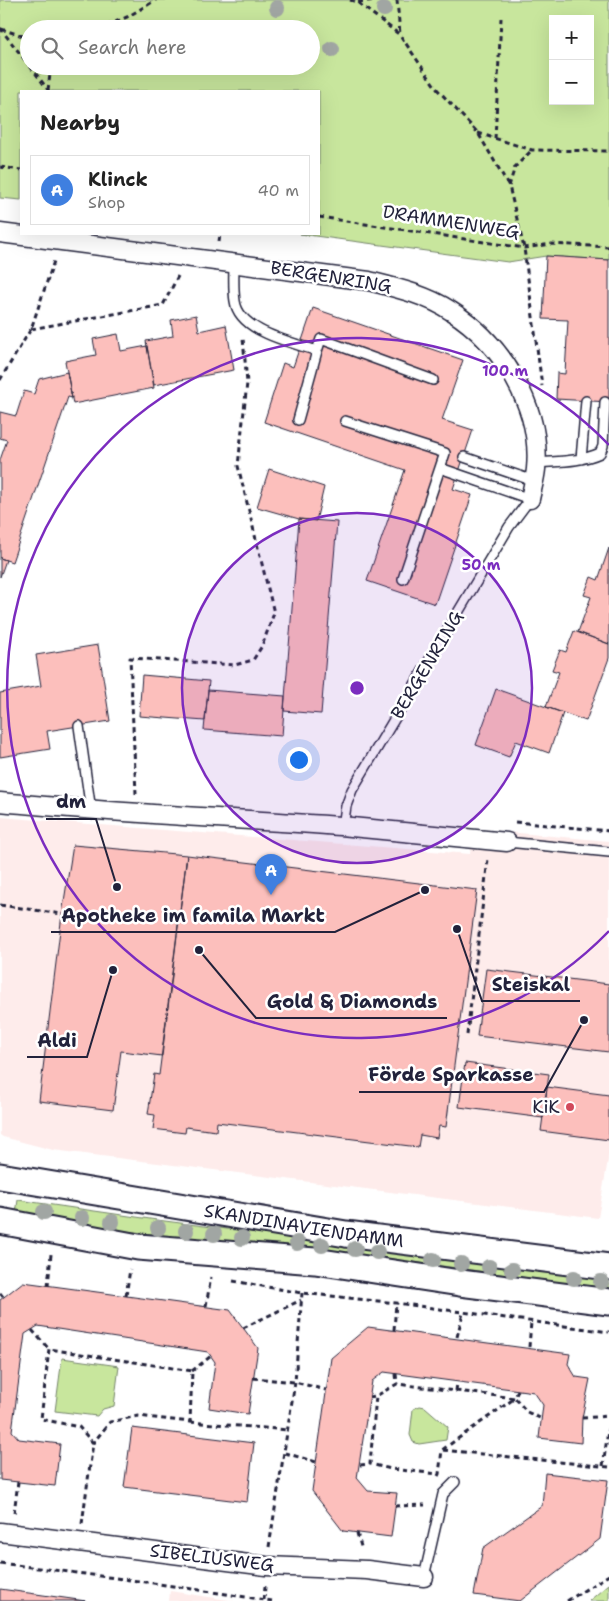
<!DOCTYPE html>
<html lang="en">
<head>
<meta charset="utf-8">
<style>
  body { margin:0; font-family:"Shantell Sans",sans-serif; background:#f6f6f6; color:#222 }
  .controls { position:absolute; right:15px; top:15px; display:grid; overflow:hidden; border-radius:0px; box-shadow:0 5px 20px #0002 }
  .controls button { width:45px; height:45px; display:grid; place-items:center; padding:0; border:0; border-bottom:1px solid #e0e0e0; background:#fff; color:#222; font:25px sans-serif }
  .you { position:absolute; left:298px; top:759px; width:18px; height:18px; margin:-12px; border:4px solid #fff; border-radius:50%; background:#1a73e8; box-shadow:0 0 0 8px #1a73e833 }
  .badge { display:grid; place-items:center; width:32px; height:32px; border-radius:50%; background:#d1495b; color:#fff; font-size:16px; font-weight:700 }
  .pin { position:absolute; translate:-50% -41px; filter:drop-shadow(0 1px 2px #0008) }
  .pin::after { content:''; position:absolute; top:26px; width:18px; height:15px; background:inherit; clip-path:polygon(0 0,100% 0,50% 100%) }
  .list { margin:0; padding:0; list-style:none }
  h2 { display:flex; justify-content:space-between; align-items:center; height:65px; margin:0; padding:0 20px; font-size:21px }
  h2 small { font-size:16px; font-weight:400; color:#767676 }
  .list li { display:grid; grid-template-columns:32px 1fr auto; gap:15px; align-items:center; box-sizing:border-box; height:70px; margin:0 10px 10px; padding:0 10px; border:1px solid #e0e0e0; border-radius:0px }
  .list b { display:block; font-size:19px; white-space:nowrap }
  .list p { margin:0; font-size:16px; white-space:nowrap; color:#767676 }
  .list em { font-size:16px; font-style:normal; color:#767676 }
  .icon { flex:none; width:28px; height:28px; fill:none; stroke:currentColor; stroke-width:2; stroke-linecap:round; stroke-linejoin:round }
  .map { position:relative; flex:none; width:609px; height:1601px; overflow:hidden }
  .search { position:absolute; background:#fff; box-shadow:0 5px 20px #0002; left:20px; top:20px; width:300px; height:55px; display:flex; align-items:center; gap:12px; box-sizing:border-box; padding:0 18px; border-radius:28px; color:#767676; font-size:19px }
  .panel { position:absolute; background:#fff; box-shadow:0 5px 20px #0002; left:20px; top:90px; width:300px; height:145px; border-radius:0px }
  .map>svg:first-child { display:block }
  .built { fill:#feeceb }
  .green { fill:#c8e69d; stroke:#75846c; fill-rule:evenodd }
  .building { fill:#fcbfbc; stroke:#22223b }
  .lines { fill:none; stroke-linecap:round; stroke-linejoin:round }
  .service-casing { stroke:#22223b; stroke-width:12 }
  .minor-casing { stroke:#22223b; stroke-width:21 }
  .secondary-casing { stroke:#22223b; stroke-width:29 }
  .path { stroke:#22223b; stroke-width:3; stroke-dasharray:5 4; stroke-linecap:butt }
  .service { stroke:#fff; stroke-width:9 }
  .minor { stroke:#fff; stroke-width:18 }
  .secondary { stroke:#fff; stroke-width:25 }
  .tree { fill:#a1a6a3 }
  .ring { fill:none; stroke:#7b2cbf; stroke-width:2.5 }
  .poi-dot { fill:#d1495b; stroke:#fff; stroke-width:2 }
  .labels { text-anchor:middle; stroke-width:5; stroke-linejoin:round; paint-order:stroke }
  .street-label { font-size:18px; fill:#22223b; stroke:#fff }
  .poi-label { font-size:18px; fill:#22223b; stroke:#fff; text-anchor:end }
  .centre { fill:#7b2cbf; stroke:#fff; stroke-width:2.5 }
  .ring-label { font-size:15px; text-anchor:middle; font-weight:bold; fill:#7b2cbf; stroke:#fff; stroke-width:5; stroke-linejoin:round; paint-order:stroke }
  .leader { fill:none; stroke:#22223b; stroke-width:2 }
  .callout-dot { fill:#22223b; stroke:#fff; stroke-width:2 }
  .callout-label { font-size:19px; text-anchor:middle; font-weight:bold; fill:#22223b; stroke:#fff; stroke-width:5; stroke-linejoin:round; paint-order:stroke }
</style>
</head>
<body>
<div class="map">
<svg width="609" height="1601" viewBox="0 0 609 1601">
  <rect width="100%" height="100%" fill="#fff"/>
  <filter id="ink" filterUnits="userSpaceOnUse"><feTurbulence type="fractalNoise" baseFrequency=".02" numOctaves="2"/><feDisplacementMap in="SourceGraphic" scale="10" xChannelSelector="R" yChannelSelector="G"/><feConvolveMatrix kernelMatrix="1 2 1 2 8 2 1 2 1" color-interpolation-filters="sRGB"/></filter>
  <g filter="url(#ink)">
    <path class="built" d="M0,817L470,854L473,829L609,841V1154L598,1218L53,1150L3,1137L0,1135Z
      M170,1591L235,1601H169Z"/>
    <path class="green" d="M0,0H609V260L546,256L508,262L300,234H319V91H21V200L0,198ZM553,19H590V101H553ZM29,29H311V66H29Z
      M18,1200L157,1220L609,1278V1289L348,1253L234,1244L101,1228L16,1213Z
      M62,1358L119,1366L114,1406L103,1409L97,1416L55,1411Z
      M420,1406L425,1407L448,1427L446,1440L419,1444L413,1442L410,1435L413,1409Z
      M609,1584V1601H589Z"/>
    <path class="building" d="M546,256L609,260V402L556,399L557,373L565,374L568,320L543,319Z
      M313,308L463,360L442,420L473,430L453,489L472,495L435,604L367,581L405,470L264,422L283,363L293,367Z
      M196,315L199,331L226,325L234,370L154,385L146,341L173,336L171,320Z
      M118,334L121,351L147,346L154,388L73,404L65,361L96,355L93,339Z
      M67,372L72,398L68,397L12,562L0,558V460L7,440L0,438V412L16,416L24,391L34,394L39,379Z
      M269,469L324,487L316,521L299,519L257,507Z
      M299,519L337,522L321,714L284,711Z
      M609,548V644L578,632L591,597L584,595L591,577L598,580Z
      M0,558L6,560L0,577Z
      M574,631L609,644V658L586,721L546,707L559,672L552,670L560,650L566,652Z
      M98,645L110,721L47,731L50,749L0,757V693L41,686L36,655Z
      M142,675L209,681L205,721L139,716Z
      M496,689L563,713L549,753L516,741L509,757L476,745Z
      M208,690L285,696L282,736L204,730Z
      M73,845L187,855L162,1056L121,1051L113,1110L39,1101L62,914Z
      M187,855L477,890L446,1127L439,1126L437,1138L420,1135L418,1147L217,1122L216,1131L186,1127L185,1133L153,1129L155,1115L148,1114L154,1074L159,1075Z
      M486,969L609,984V1052L477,1036Z
      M465,1063L549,1074L543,1118L459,1107Z
      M547,1087L609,1095V1140L541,1131Z
      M23,1282L230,1310L258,1348L248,1414L209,1408L215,1362L208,1352L38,1326L25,1334L12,1431L19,1439L60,1444L55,1486L0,1480V1300Z
      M368,1327L570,1354L568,1364L576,1377L590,1379L582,1418L581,1443L539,1438L543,1405L534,1392L384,1372L372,1381L357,1478L368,1491L397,1493L391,1537L343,1531L312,1491L331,1358Z
      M132,1428L254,1443L247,1502L124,1487Z
      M545,1473L608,1480L600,1539L520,1601L474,1595L483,1548L542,1506Z
      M0,1589L86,1601H0Z"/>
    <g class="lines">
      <g class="service-casing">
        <path id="service" d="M234,262C234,275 233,289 235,301C239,332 292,342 317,351L321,339L433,380
          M298,420L317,351
          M345,421L445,453L440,468
          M464,457L534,481
          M581,459L586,401
          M536,463C558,461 580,462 600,453L603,446L605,402
          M79,726L91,811
          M343,827L346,806L352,790L509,527L530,499L440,468L403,579
          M507,842L609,852
          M424,1577L443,1494L455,1482"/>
      </g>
      <g class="minor-casing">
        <path id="minor" d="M0,233L369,281C397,288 427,295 451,311C502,343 542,408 536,469C535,479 532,489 530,499
          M0,802C113,813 227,818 341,826C396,831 452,837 507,842
          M0,1532L266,1566L367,1570L424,1577"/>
      </g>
      <g class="secondary-casing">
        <g id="secondary">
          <path id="s1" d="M0,1176L346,1234L609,1267"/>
          <path d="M0,1221L138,1247L315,1261L460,1283L609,1302"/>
        </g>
      </g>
      <path class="path" d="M350,0L357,2L400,35L437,89L478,133L509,186L524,248L542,386
        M397,0L400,34
        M358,2L377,0
        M0,28L29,65
        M1,29L29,38
        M99,29L127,17L156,0
        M30,66L49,91
        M48,90L51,66
        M478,133L532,150L609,151
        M495,139L501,18
        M0,167L21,170
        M509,186L515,167L532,150
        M319,217L524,248L552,244L609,247
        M219,242L220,234
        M31,329L163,305L178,276
        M0,380L31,329L54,261
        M136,794L130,658L235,665L253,660L262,646L274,613L238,466L247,383L243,338
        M515,822L609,831
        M0,905L62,914
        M467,1035L488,859
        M233,1281L302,1293L396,1303L609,1332
        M48,1286L51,1254
        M0,1293L4,1298
        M126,1296L130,1269
        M206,1306L211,1277
        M243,1328L301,1300
        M32,1330L49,1349
        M394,1330L396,1303
        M457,1337L463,1313
        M529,1347L531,1322
        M192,1371L211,1356
        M396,1374L397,1384
        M253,1378L295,1382L326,1390
        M518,1390L515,1398L527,1412L542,1419
        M456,1391L457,1383
        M369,1397L376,1396
        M582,1418L609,1416
        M190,1422L288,1430
        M443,1450L609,1467
        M285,1453L316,1462
        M360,1465L370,1464
        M603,1466L609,1424
        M438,1476L439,1474L442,1450L515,1398L397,1384L376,1396L370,1464L391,1469L439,1474
        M395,1506L425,1505
        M14,1513L18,1482
        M82,1524L93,1443L79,1427L41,1419L49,1349L192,1371L190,1422L138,1416L110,1422L93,1443
        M357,1533L362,1550
        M269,1547L295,1382L302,1293
        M0,1563L146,1582L272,1601
        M264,1600L265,1586
        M567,1601L609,1575"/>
      <use href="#service" class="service"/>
      <use href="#minor" class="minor"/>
      <use href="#secondary" class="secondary"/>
    </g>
    <g class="tree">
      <circle cx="277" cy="8" r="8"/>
      <circle cx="384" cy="9" r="8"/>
      <circle cx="332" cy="49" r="8"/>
      <circle cx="44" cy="1212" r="8"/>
      <circle cx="82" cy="1218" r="8"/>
      <circle cx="112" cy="1222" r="8"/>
      <circle cx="158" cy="1228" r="8"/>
      <circle cx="186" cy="1231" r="8"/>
      <circle cx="214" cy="1234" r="8"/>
      <circle cx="242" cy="1238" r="8"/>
      <circle cx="297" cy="1243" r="8"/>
      <circle cx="322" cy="1245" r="8"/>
      <circle cx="355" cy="1249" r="8"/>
      <circle cx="377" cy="1252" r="8"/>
      <circle cx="433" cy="1260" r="8"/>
      <circle cx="461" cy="1264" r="8"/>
      <circle cx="489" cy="1267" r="8"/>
      <circle cx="512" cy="1270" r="8"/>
      <circle cx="574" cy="1278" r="8"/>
      <circle cx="601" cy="1282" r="8"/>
    </g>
  </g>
  <circle cx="357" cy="688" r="175" fill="#7b2cbf" fill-opacity=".12"/>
  <g class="ring">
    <circle cx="357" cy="688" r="175"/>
    <path d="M609 931A350 350 0 1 1 609 445"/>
  </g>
  <circle class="poi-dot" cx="570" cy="1107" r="5"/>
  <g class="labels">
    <g class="street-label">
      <text transform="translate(451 222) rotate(9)" y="6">DRAMMENWEG</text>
      <text transform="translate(331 277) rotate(9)" y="6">BERGENRING</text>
      <text transform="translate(427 665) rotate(-59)" y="6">BERGENRING</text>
      <text dy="6" stroke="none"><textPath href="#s1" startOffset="308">SKANDINAVIENDAMM</textPath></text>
      <text transform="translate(212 1558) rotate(7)" y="6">SIBELIUSWEG</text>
    </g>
    <g class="poi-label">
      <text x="560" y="1113">KiK</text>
    </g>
  </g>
  <circle cx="357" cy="688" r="8" class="centre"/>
  <g class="ring-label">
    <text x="505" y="376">100 m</text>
    <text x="481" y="570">50 m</text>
  </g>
  <path class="leader" d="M117 887L96 819H46M425 890L335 932H51M457 929L482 1001H580M199 950L256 1018H447M113 970L87 1057H27M584 1020L544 1092H359"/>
  <g class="callout-dot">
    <circle cx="117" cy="887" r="5"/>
    <circle cx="425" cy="890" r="5"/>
    <circle cx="457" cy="929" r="5"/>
    <circle cx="199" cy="950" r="5"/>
    <circle cx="113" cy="970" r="5"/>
    <circle cx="584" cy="1020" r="5"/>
  </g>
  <g class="callout-label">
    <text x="71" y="808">dm</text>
    <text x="193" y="922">Apotheke im famila Markt</text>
    <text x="531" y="991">Steiskal</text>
    <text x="352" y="1008">Gold &amp; Diamonds</text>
    <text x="57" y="1047">Aldi</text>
    <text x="451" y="1081">Förde Sparkasse</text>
  </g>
</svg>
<div class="controls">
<button>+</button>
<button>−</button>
</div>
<div class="you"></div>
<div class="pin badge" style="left:271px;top:895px;background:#3f7fe0">A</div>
<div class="search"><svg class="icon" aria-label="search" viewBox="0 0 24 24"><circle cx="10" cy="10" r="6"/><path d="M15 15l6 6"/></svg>Search here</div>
<section class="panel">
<h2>Nearby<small></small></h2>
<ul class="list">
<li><span class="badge" style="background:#3f7fe0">A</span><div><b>Klinck</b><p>Shop</p></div><em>40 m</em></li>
</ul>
</section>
</div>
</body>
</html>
